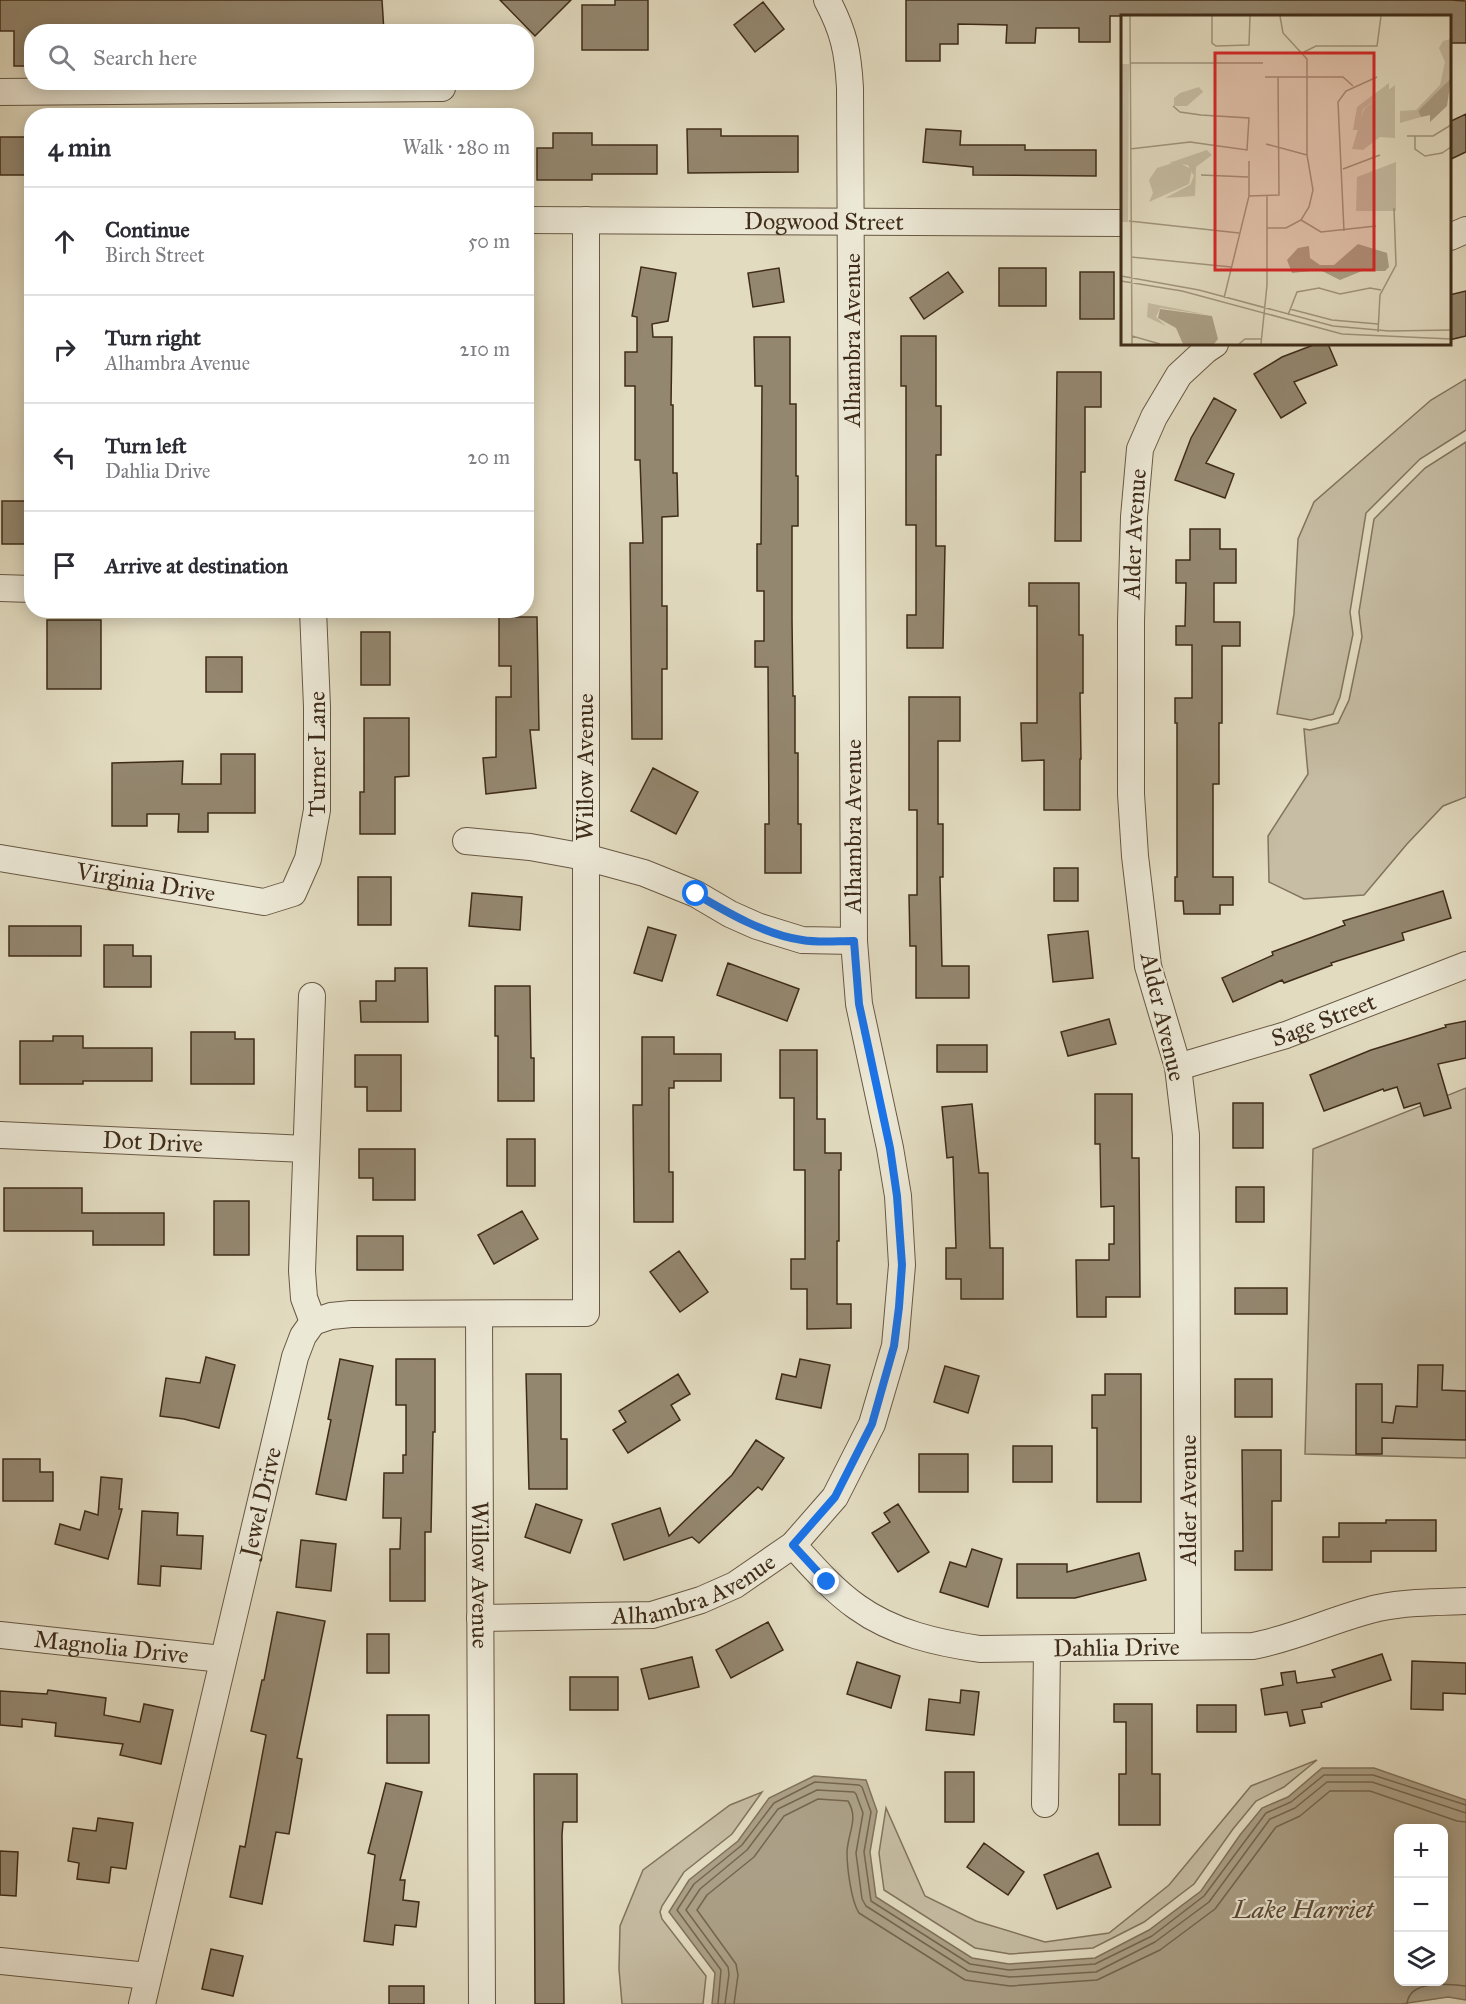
<!DOCTYPE html>
<html lang="en">
<head>
<meta charset="utf-8">
<style>
  body { margin:0; font-family:"IM FELL Great Primer",serif; background:#f7f7f7; color:#2b2b33 }
  .controls { position:absolute; right:18px; bottom:18px; display:grid; overflow:hidden; border-radius:12px; box-shadow:0 3px 15px #0003 }
  .controls button { width:54px; height:54px; display:grid; place-items:center; padding:0; border:0; border-bottom:2px solid #e1e1e2; background:#fff; color:#2b2b33; font:30px sans-serif }
  .stop { position:absolute; width:18px; height:18px; margin:-14px; border:4px solid #1a73e8; border-radius:50%; background:#fff }
  .stop.end { background:#1a73e8; border-color:#fff; box-shadow:0 2px 6px #0008 }
  .list { margin:0; padding:0; list-style:none }
  h2 { display:flex; justify-content:space-between; align-items:center; height:78px; margin:0; padding:0 24px; font-size:26px }
  h2 small { font-size:20px; font-weight:400; color:#7c7c81 }
  .list li { display:grid; grid-template-columns:39px 1fr auto; gap:18px; align-items:center; box-sizing:border-box; height:108px; padding:0 24px; border-top:2px solid #e1e1e2 }
  .list b { display:block; font-size:22px; white-space:nowrap }
  .list p { margin:0; font-size:20px; white-space:nowrap; color:#7c7c81 }
  .list em { font-size:20px; font-style:normal; color:#7c7c81 }
  .icon { flex:none; width:33px; height:33px; fill:none; stroke:currentColor; stroke-width:2; stroke-linecap:round; stroke-linejoin:round }
  .map { position:relative; flex:none; width:1466px; height:2004px; overflow:hidden }
  .search { position:absolute; background:#fff; box-shadow:0 3px 15px #0003; left:24px; top:24px; width:510px; height:66px; display:flex; align-items:center; gap:15px; box-sizing:border-box; padding:0 21px; border-radius:24px; color:#7c7c81; font-size:22px }
  .panel { position:absolute; background:#fff; box-shadow:0 3px 15px #0003; left:24px; top:108px; width:510px; height:510px; border-radius:24px }
  .map>svg:first-child { display:block }
  .green { fill:#c6bda4; stroke:#82745e; stroke-width:1.5 }
  .water { fill:#aba087; stroke:#80725b; stroke-width:1.5; fill-rule:evenodd }
  .lines { fill:none; stroke-linecap:round; stroke-linejoin:round }
  .shore { stroke:#756650; stroke-width:1.5 }
  .building { fill:#948770; stroke:#3f2c19; stroke-width:1.5 }
  .minor-casing { stroke:#685843; stroke-width:28 }
  .minor { stroke:#ece8d6; stroke-width:26 }
  .route { stroke:#1a73e8; stroke-width:8 }
  .labels { text-anchor:middle; stroke-width:4.5; stroke-linejoin:round; paint-order:stroke }
  .street-label { font-size:24px; fill:#3f2c19; stroke:#ece8d6 }
  .water-label { font-size:26px; font-style:italic; fill:#5a4934; stroke:#ece8d6 }
  .inset-road { fill:none; stroke:#a1957d; stroke-width:1.5 }
  .view { fill:#d62828; fill-opacity:0.15; stroke:#d62828; stroke-width:3 }
  .inset-edge { fill:none; stroke:#3f2c19; stroke-width:3 }
</style>
</head>
<body>
<div class="map">
<svg width="1466" height="2004" viewBox="0 0 1466 2004">
  <rect width="100%" height="100%" fill="#e2dbc0"/>
  <filter id="stains"><feTurbulence type="fractalNoise" baseFrequency=".00333" numOctaves="4"/><feColorMatrix values="0 0 0 0 .2 0 0 0 0 .09 0 0 0 0 .02 0 0 0 .5 -.17"/></filter>
  <radialGradient id="worn" r=".72"><stop offset=".6" stop-color="#630" stop-opacity="0"/><stop offset="1" stop-color="#630" stop-opacity=".3"/></radialGradient>
  <path class="green" d="M1466,379V430L1420,459L1366,513L1350,612L1353,634L1340,697L1333,714L1311,720L1277,714L1294,614L1298,539L1314,502L1431,400Z
    M1466,442V797L1443,806L1407,844L1364,895L1304,899L1269,882L1268,836L1308,774L1304,729L1310,730L1338,723L1349,700L1362,637L1359,612L1374,519L1425,468Z
    M1466,1088V1458L1305,1454L1313,1149Z
    M1317,1760L1284,1787L1256,1801L1233,1829L1194,1884L1144,1922L1093,1948L1010,1954L975,1948L884,1890L879,1853L886,1808L925,1896L976,1921L1045,1942L1109,1933L1169,1885L1251,1786Z
    M762,1792L732,1834L684,1872L662,1906L660,1912L662,1919L706,1976L703,2004H622L619,1969L620,1926L643,1870L730,1805Z"/>
  <path class="water" d="M1322,1768H1374L1466,1800V2000L1448,1997L1401,2004H712L715,1973L669,1912L689,1880L738,1841L769,1798L814,1776L866,1780L877,1811L870,1852L876,1897L972,1958L1009,1964L1095,1958L1149,1930L1201,1891L1240,1835L1262,1808L1288,1797ZM1398,1828H1444V1982H1398Z"/>
  <g class="lines">
    <path class="shore" d="M718,2004L721,1970L677,1910L694,1884L742,1845L774,1803L815,1782L859,1785L862,1787L871,1812L864,1852L871,1901L970,1964L1009,1970L1095,1964L1152,1936L1204,1896L1266,1813L1291,1802L1324,1775H1373L1466,1805
      M725,2004L729,1974L728,1967L686,1910L700,1889L747,1850L778,1809L817,1790L854,1792L856,1794L863,1813L856,1853L862,1899L866,1906L968,1971L1010,1977L1096,1972L1155,1942L1209,1902L1270,1819L1295,1808L1327,1782H1372L1466,1813
      M734,2004L738,1975L736,1964L697,1910L707,1895L754,1857L784,1816L818,1799L848,1801C859,1819 848,1832 847,1852C847,1867 851,1901 859,1913L965,1980L1010,1986L1097,1980L1160,1950L1215,1909L1276,1827L1300,1816L1330,1791H1370L1457,1821L1466,1822
      M1407,2004C1409,1979 1449,1984 1466,1986"/>
  </g>
  <path class="building" d="M0,0H382L384,32H319V27H225V31H171V29L79,28V32H32V66H14V31H0Z
    M500,0H571L535,36Z
    M615,0H648V50H582V5H615Z
    M906,0H1451L1466,1V43H1449V16H1110V42H1079V28H1036L1035,43H1006L1007,25L958,24V44H940V61H906Z
    M763,2L784,29L755,52L734,25Z
    M1466,114V152L1449,160V122Z
    M687,129H721V136H798V172L688,173Z
    M926,129L961,131L960,145H1025V150H1096V176L973,175V167L923,162Z
    M553,133H592V145H657V174H592V180H537V148H553Z
    M0,137H32V175H0Z
    M641,267L676,273L668,321L652,324L653,337H672L671,405H673V473H677L678,516L662,517V606H667V669H662V739H632L630,543H643L640,460H635V386H625V352H637V317L632,316Z
    M779,268L784,302L753,307L748,273Z
    M999,268H1046V306H999Z
    M948,272L963,292L924,319L910,298Z
    M1080,272H1114V319H1080Z
    M1466,291V336L1449,340V295Z
    M901,336H936V406H941V455H936V546H945L943,648H907V615H916V525H906V386H901Z
    M754,337H790V404H796V476H798V526H792V620L793,696H795V753H798V824H801V873H765V824H769L768,667H755V641H764V591H757V544H761L762,386H755Z
    M1316,344H1328L1337,365L1294,382L1306,403L1281,418L1254,374L1282,357Z
    M1057,372H1101V407H1085V472H1081V541H1055Z
    M1214,398L1236,410L1206,463L1234,474L1225,498L1175,480L1191,438Z
    M2,501H32V544H2Z
    M1190,529H1220V549H1236V583H1214V622H1240V646H1222V723H1219V784H1213V877H1233V905H1220V914H1184L1183,901H1175V877H1177V723H1175V698H1192V645H1176V626H1185L1186,583H1176V560H1190Z
    M1029,583H1079V635H1083V693H1080L1081,759H1080V810H1044V760L1022,761L1021,723H1037V606H1029Z
    M499,617H537L539,730H530L536,788L486,794L483,758L496,757V697H511V666H499Z
    M47,620H101V689H47Z
    M361,632H390V685H361Z
    M206,657H242V692H206Z
    M909,697H960V741H938V824H943V877H940L942,966H969V998H916V946H910L909,895H917V810H909Z
    M364,718H409V776L395,777V834H360V792H364Z
    M221,754H255V813H208V832H178L179,814H147V826H112V763L183,761L182,784H221Z
    M653,768L698,792L676,834L631,811Z
    M1054,868H1078V901H1054Z
    M358,877H391V925H358Z
    M1443,891L1451,918L1402,933L1404,940L1331,963L1332,965L1284,983L1282,980L1233,1002L1222,978L1273,955L1272,952L1345,925L1343,921Z
    M472,893L522,897L520,930L469,926Z
    M9,926H81V956H9Z
    M648,927L676,935L662,981L634,973Z
    M1088,931L1093,978L1053,982L1048,935Z
    M104,945H133V956H151V987H104Z
    M728,963L799,989L787,1021L717,995Z
    M395,968H427L428,1022H361L360,1001H376V981H395Z
    M495,986H530L531,1058H534V1101H498V1036H495Z
    M1109,1019L1116,1044L1068,1056L1061,1032Z
    M1466,1021V1058L1438,1064L1451,1108L1424,1116L1420,1103L1404,1108L1397,1087L1384,1091L1383,1089L1324,1111L1310,1075L1371,1050L1446,1027L1445,1025Z
    M191,1032H235V1039H254V1084H191Z
    M53,1036H83V1048H152V1081H83V1084H20V1041H53Z
    M642,1037H674V1054H721V1081H674V1088H669V1172H673V1222H634L633,1105H642Z
    M937,1045H987V1072H937Z
    M780,1050H817V1119H825V1153H841V1170H839V1241H837V1304H851V1328L807,1329V1289H791V1259H805V1170H794V1098H780Z
    M355,1055H401V1111H367V1087H355Z
    M1095,1094H1132V1158H1139L1140,1297H1106V1317H1077L1076,1260H1109V1244H1114V1206L1101,1207L1100,1144H1095Z
    M1233,1103H1263V1148H1233Z
    M972,1104L979,1173H988L990,1248H1003V1299H961V1279H946V1248H956L953,1157L947,1158L942,1107Z
    M507,1139H535V1186H507Z
    M359,1149H415V1200H373V1178H359Z
    M1236,1187H1264V1222H1236Z
    M4,1188H82V1213H164V1245H93V1231H4Z
    M214,1201H249V1255H214Z
    M522,1211L538,1239L494,1264L478,1235Z
    M357,1236H403V1270H357Z
    M679,1251L708,1292L680,1312L650,1272Z
    M1235,1288H1287V1314H1235Z
    M206,1357L235,1365L219,1428L184,1419L160,1416L166,1378L200,1383Z
    M340,1359L373,1366L346,1500L316,1494L331,1420L328,1419Z
    M396,1359H435V1432H433L431,1532H425V1601H390V1549H400L401,1518H383L384,1473H403V1455H406V1405H396Z
    M800,1359L830,1365L821,1408L776,1399L782,1374L796,1377Z
    M1418,1365H1443L1442,1390L1466,1391V1440L1382,1438V1454H1356V1384H1382V1422L1393,1423L1396,1406L1417,1407Z
    M945,1366L979,1376L968,1413L934,1402Z
    M526,1374H561V1439H567V1489H529Z
    M678,1374L690,1394L671,1405L680,1420L628,1453L613,1430L626,1422L619,1411Z
    M1105,1374H1141V1502H1097V1428H1092V1395H1105Z
    M1235,1379H1272V1417H1235Z
    M756,1440L784,1458L762,1490L758,1487L699,1543L692,1537L624,1560L612,1524L660,1508L669,1536L732,1475Z
    M1013,1446H1052V1482H1013Z
    M1242,1450H1281V1501H1272V1570H1235V1551H1243Z
    M919,1454H968V1492H919Z
    M3,1459H40V1472H53V1501H3Z
    M101,1477L122,1479L119,1509H122L108,1559L55,1544L60,1524L80,1530L85,1511L98,1515Z
    M536,1504L582,1520L570,1553L525,1537Z
    M898,1504L929,1552L898,1572L872,1533L890,1522L884,1513Z
    M142,1511L178,1513L177,1535L203,1536L201,1569L161,1566L160,1586L138,1584Z
    M1386,1520H1436V1551H1371V1562H1323V1537H1339V1523H1386Z
    M301,1540L336,1544L331,1591L296,1587Z
    M972,1549L1002,1559L988,1607L940,1592L950,1562L966,1567Z
    M1139,1553L1146,1580L1075,1598H1017V1564H1067V1572Z
    M277,1612L325,1621L297,1758L302,1759L289,1834L276,1832L262,1904L230,1897L240,1846L245,1847L266,1735L251,1731L262,1680H264Z
    M768,1622L783,1650L731,1678L716,1650Z
    M367,1634H389V1673H367Z
    M1382,1654L1391,1680L1321,1703L1322,1707L1302,1710L1305,1723L1290,1726L1287,1712L1265,1715L1261,1689L1283,1685L1281,1673L1295,1671L1297,1683L1335,1677L1332,1670Z
    M692,1657L699,1687L649,1699L641,1669Z
    M1412,1661L1466,1663V1694L1443,1693V1710L1411,1709Z
    M857,1662L900,1676L891,1708L847,1694Z
    M570,1677H618V1710H570Z
    M48,1690L106,1698L104,1715L140,1722L144,1704L173,1710L161,1764L120,1755L123,1744L55,1736L56,1723L22,1719V1727L0,1725V1691L47,1694Z
    M961,1690L979,1692L974,1735L926,1730L929,1699L960,1703Z
    M1114,1704H1152V1774H1160V1825H1119V1774H1126V1722H1114Z
    M1197,1705H1236V1732H1197Z
    M387,1715H429V1763H387Z
    M945,1772H974V1822H945Z
    M534,1774H577V1822H563L562,1835L564,2004H535Z
    M386,1783L422,1792L400,1880H405L403,1900L419,1902L416,1927L395,1925L393,1945L364,1941L375,1855L368,1853Z
    M98,1818L133,1823L126,1869L111,1867L109,1883L77,1879L79,1863L68,1861L73,1828L96,1831Z
    M984,1843L1024,1872L1008,1895L967,1867Z
    M0,1851L18,1852L16,1896L0,1895Z
    M1098,1853L1111,1887L1057,1909L1044,1875Z
    M211,1949L243,1956L233,1996L202,1989Z
    M389,1986H424V2004H389Z"/>
  <g class="lines">
    <g class="minor-casing">
      <g id="minor">
        <path d="M0,92L442,88"/>
        <path id="s1" d="M526,220L1122,223"/>
        <path d="M1450,237L1466,230"/>
        <path d="M0,588L32,589"/>
        <path d="M466,841L530,847L585,857L644,873L696,894L730,914L757,926L802,940L854,941"/>
        <path id="s2" d="M0,858L264,902L293,893L308,859L317,810V707L313,610"/>
        <path d="M312,996L302,1271L304,1298L313,1322"/>
        <path id="s3" d="M1178,1067L1286,1035L1466,965"/>
        <path id="s4" d="M0,1135L306,1149"/>
        <path id="s5" d="M479,1314L482,2004"/>
        <path d="M313,1322L331,1316L351,1314L586,1313V220"/>
        <path id="s6" d="M793,1545C813,1567 833,1590 857,1607C893,1633 938,1643 980,1649L1253,1646C1296,1638 1335,1618 1378,1608C1407,1602 1437,1602 1466,1601"/>
        <path id="s7" d="M480,1618L652,1615L701,1600L735,1585L793,1545L835,1497L872,1424L895,1346L902,1265L898,1196L890,1148L859,1004L854,941L850,88C848,52 844,32 827,0"/>
        <path id="s8" d="M0,1635L222,1659"/>
        <path id="s9" d="M1188,1646L1186,1135L1178,1067L1148,966L1135,856L1131,794V621L1134,517L1140,449L1154,417L1179,375L1206,350L1215,344"/>
        <path d="M1045,1804L1047,1649"/>
        <path d="M0,1961L148,1976"/>
        <path id="s10" d="M142,2004L295,1357L303,1336L313,1322"/>
      </g>
    </g>
    <use href="#minor" class="minor"/>
  </g>
  <g class="lines">
    <path class="route" d="M696,894C728,913 766,935 802,940C819,943 837,941 854,941L859,1004L890,1148L897,1196L902,1265L899,1307L894,1346L872,1424L835,1497L793,1545L827,1582"/>
  </g>
  <g class="labels">
    <g class="street-label">
      <text dy="8" stroke="none"><textPath href="#s1" startOffset="298">Dogwood Street</textPath></text>
      <text transform="translate(852 340) rotate(-90)" y="8">Alhambra Avenue</text>
      <text dy="8" stroke="none"><textPath href="#s9" startOffset="1118">Alder Avenue</textPath></text>
      <text dy="8" stroke="none"><textPath href="#s2" startOffset="441">Turner Lane</textPath></text>
      <text transform="translate(585 767) rotate(-90)" y="8">Willow Avenue</text>
      <text transform="translate(853 826) rotate(-90)" y="8">Alhambra Avenue</text>
      <text dy="8" stroke="none"><textPath href="#s2" startOffset="148">Virginia Drive</textPath></text>
      <text transform="translate(1163 1017) rotate(77)" y="8">Alder Avenue</text>
      <text dy="8" stroke="none"><textPath href="#s3" startOffset="153">Sage Street</textPath></text>
      <text dy="8" stroke="none"><textPath href="#s4" startOffset="153">Dot Drive</textPath></text>
      <text transform="translate(1188 1500) rotate(-90)" y="8">Alder Avenue</text>
      <text dy="8" stroke="none"><textPath href="#s10" startOffset="516">Jewel Drive</textPath></text>
      <text dy="8" stroke="none"><textPath href="#s5" startOffset="261">Willow Avenue</textPath></text>
      <text dy="8" stroke="none"><textPath href="#s7" startOffset="219">Alhambra Avenue</textPath></text>
      <text dy="8" stroke="none"><textPath href="#s8" startOffset="112">Magnolia Drive</textPath></text>
      <text dy="8" stroke="none"><textPath href="#s6" startOffset="357">Dahlia Drive</textPath></text>
    </g>
    <g class="water-label">
      <text x="1303" y="1918">Lake Harriet</text>
    </g>
  </g>
  <g transform="translate(1121 15)">
    <rect width="330" height="330" fill="#e2dbc0"/>
    <path d="M330,24V63L297,96L300,102L279,108V96L295,95L319,70L324,47L318,33L322,26ZM0,49H8L7,207H0ZM268,68V75L242,94L238,115H232L236,92ZM274,70V123L259,122L242,135L231,134L243,94ZM78,72L82,77L66,91H53V83L59,78ZM86,135L91,140L75,152L74,181L44,183L69,170L73,161L67,150L48,148ZM55,147L71,154L68,169L28,187L32,178L28,165L36,153ZM275,147V196H235L236,162ZM27,288L37,290L88,300L39,293L35,302L45,311L26,302Z" fill="#c6bda4"/>
    <path d="M330,63L326,91L309,107V100L300,102L297,96ZM237,229L266,238L268,252L264,256H241L219,265L199,255L171,258L166,245L177,233L188,231L189,243L199,250H213ZM39,294L91,301L97,324L93,329H62L55,313L37,303Z" fill="#aba087"/>
    <path class="inset-road" d="M9,1L11,329M91,1V28L95,31L128,30L129,1M183,37L195,31H256L260,1M9,48H142M144,62H222L232,71M286,121H312L330,110M294,121V134L304,141L321,138L330,132M145,129L186,140M9,134L69,127L126,135L128,103L80,100L59,97L52,91M222,154L259,140M80,160L127,162M128,181L158,180L157,62M180,205L200,217L255,211M8,206L118,218M146,213H165L180,205L188,192L192,175L186,140V44L162,18L159,1M223,216L217,87L225,76L256,62M10,242L110,252M0,261L78,275L212,311L268,316L330,315M0,266L61,276L221,319L330,324M103,283L128,181V146M169,294L211,305L257,309M167,300L176,277L198,273L219,279L249,273L260,275M257,317L259,280L275,250L273,193M11,321L39,329M118,329L124,324H140M140,329L146,270V180"/>
    <path class="view" d="M94,38H253V255H94Z"/>
    <rect width="330" height="330" class="inset-edge"/>
  </g>
  <rect width="100%" height="100%" filter="url(#stains)"/>
  <rect width="100%" height="100%" fill="url(#worn)"/>
</svg>
<div class="controls">
<button>+</button>
<button>−</button>
<button><svg class="icon" aria-label="layers" viewBox="0 0 24 24"><path d="M12 4l9 5-9 5-9-5zM3 14l9 5 9-5"/></svg></button>
</div>
<div class="stop" style="left:696px;top:894px"></div>
<div class="stop end" style="left:827px;top:1582px"></div>
<div class="search"><svg class="icon" aria-label="search" viewBox="0 0 24 24"><circle cx="10" cy="10" r="6"/><path d="M15 15l6 6"/></svg>Search here</div>
<section class="panel">
<h2>4 min<small>Walk · 280 m</small></h2>
<ul class="list">
<li><svg class="icon" aria-label="ahead" viewBox="0 0 24 24"><path d="M12 20V5M6 11l6-6 6 6"/></svg><div><b>Continue</b><p>Birch Street</p></div><em>50 m</em></li>
<li><svg class="icon" aria-label="right" viewBox="0 0 24 24"><path d="M7 20v-9h11M14 6l5 5-5 5"/></svg><div><b>Turn right</b><p>Alhambra Avenue</p></div><em>210 m</em></li>
<li><svg class="icon" aria-label="left" viewBox="0 0 24 24"><path d="M17 20v-9H6M10 6l-5 5 5 5"/></svg><div><b>Turn left</b><p>Dahlia Drive</p></div><em>20 m</em></li>
<li><svg class="icon" aria-label="arrive" viewBox="0 0 24 24"><path d="M6 21V4h12l-3 4 3 4H6"/></svg><div><b>Arrive at destination</b></div></li>
</ul>
</section>
</div>
</body>
</html>
